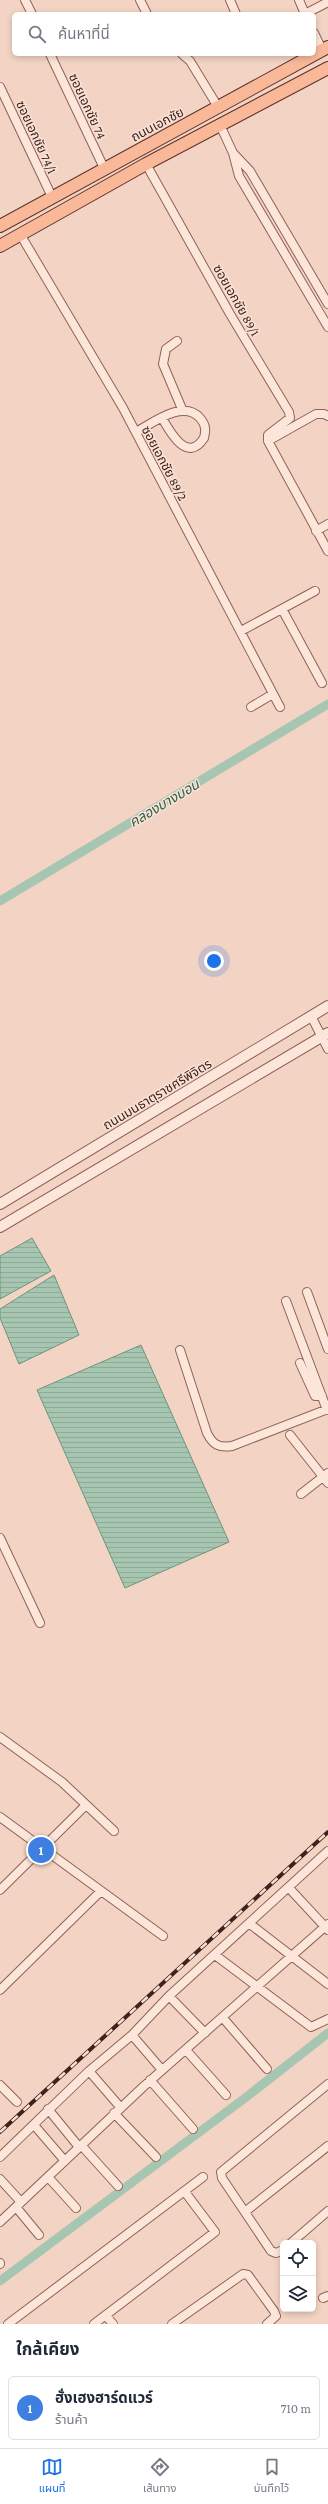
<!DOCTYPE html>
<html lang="th">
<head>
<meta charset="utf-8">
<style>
  body { margin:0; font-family:"Crimson Pro","Noto Sans Thai",serif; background:#f6f6f7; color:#1f2937 }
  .controls { position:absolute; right:12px; bottom:12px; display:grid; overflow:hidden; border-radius:6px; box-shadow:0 2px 6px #0003 }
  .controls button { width:36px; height:36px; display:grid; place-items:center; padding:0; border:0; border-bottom:1px solid #e0e1e3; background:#fff; color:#1f2937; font:20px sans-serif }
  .you { position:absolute; left:214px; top:961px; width:14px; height:14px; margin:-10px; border:3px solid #fff; border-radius:50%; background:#1a73e8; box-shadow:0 0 0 6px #1a73e833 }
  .badge { display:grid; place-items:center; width:26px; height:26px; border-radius:50%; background:#1a73e8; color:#fff; font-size:13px; font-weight:700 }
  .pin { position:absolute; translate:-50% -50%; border:2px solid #fff; box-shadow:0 1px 4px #0006 }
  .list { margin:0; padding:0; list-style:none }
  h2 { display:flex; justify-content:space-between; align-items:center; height:52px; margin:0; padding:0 16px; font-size:17px }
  h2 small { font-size:13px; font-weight:400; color:#747a83 }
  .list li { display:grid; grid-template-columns:26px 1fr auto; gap:12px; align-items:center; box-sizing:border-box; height:64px; margin:0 8px 8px; padding:0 8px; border:1px solid #e0e1e3; border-radius:6px }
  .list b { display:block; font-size:15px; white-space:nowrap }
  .list p { margin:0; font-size:13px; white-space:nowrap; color:#747a83 }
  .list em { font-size:13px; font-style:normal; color:#747a83 }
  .icon { flex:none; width:22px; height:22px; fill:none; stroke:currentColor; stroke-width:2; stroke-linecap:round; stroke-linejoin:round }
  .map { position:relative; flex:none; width:328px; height:2324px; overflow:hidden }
  .search { position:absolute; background:#fff; box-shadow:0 2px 6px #0003; left:12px; right:12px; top:12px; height:44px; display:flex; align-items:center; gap:10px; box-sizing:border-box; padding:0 14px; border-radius:6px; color:#747a83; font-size:15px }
  .sheet { height:124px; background:#fff }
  nav { display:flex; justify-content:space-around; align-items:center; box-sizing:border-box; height:56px; border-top:1px solid #e0e1e3; background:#fff; font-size:11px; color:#747a83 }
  nav a { display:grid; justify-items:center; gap:2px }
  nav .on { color:#1a73e8 }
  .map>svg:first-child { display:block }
  .water { fill:url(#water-rules); stroke:#6c957c }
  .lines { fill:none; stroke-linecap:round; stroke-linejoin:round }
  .canal { stroke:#a6c6b1; stroke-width:9 }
  .minor-casing { stroke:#906258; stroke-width:10 }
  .tertiary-casing { stroke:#906258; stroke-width:12 }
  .primary-casing { stroke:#5e322c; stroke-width:14 }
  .minor { stroke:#fce5d9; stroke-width:8 }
  .tertiary { stroke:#fce5d9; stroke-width:10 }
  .primary { stroke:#f9b999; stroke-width:12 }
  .rail-casing { stroke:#3f221d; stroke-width:4 }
  .rail { stroke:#f9e2d5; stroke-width:2.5; stroke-dasharray:8; stroke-linecap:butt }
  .labels { text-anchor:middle; stroke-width:3; stroke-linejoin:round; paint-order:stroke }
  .street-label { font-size:13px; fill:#3f221d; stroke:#f9e2d5 }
  .water-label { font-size:14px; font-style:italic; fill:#2b604a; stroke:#f9e2d5 }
</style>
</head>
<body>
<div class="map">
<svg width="328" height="2324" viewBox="0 0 328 2324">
  <defs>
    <pattern id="water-rules" width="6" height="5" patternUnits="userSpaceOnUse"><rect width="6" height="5" fill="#a6c6b1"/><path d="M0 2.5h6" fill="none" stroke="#90aa98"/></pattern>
  </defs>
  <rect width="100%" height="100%" fill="#f3d4c4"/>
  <path class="water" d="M32,1238L51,1271L0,1299V1256Z
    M54,1275L79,1335L19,1364L0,1318V1309Z
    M141,1345L229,1542L125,1588L37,1390Z"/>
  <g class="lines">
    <path class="canal" d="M0,901L328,704
      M0,2281L245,2098L328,2033"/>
    <g class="minor-casing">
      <path id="minor" d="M25,0L32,14
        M140,0L147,14
        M230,0L236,14
        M299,0L305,14
        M305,14L328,2
        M314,33L322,50
        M50,54L104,168
        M182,54L190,61L218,107
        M0,87L52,197
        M220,125L233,153L239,176L328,327
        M234,154L250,171L328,304
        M146,164L230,314L289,412L290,418L268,435V441L328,551
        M20,234L123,408L280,707
        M177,341L166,349L163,364L182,409
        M136,432C153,423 183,399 200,418C206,425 206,430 204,438C187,464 170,432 162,418
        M268,441L316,414H324L328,416
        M316,531L328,524
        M282,609L322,683
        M241,631L315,591
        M251,707L273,694
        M311,1016L328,1049
        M307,1292L328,1349
        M286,1301L327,1410
        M180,1350L207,1433C213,1445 219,1448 232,1446L328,1409
        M300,1363L315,1396H322
        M290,1435L328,1483
        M301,1494L328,1473
        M0,1538L40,1623
        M0,1737L62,1782L114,1831
        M0,1817L163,1936
        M289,1888L328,1930
        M0,1890L86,1805
        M250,1924L328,1984
        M215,1955L311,2027L328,2019
        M0,1990L101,1891
        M169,1996L205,2033
        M223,2018L267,2069
        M132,2035L162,2070
        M186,2050L226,2095
        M89,2071L121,2108
        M150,2080L193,2129
        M0,2085L17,2102
        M48,2109L79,2147
        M114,2113L156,2157
        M34,2125L65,2161
        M81,2145L118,2186
        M0,2157L89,2071L132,2035L169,1996L328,1851
        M48,2177L76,2208
        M0,2179L21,2202
        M16,2207L39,2235
        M246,2211L328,2146
        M0,2222L143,2087L328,1924
        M291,2243L328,2211
        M283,2250L276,2253L271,2251L222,2178L221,2172L328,2084
        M0,2263V2264
        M323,2298L328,2296
        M106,2316L113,2324
        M8,2324L203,2177
        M94,2324L215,2232L185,2192
        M172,2324L243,2274L248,2275L274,2311L276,2316L267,2324"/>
    </g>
    <g class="tertiary-casing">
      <path id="tertiary" d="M0,1204L328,1006
        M0,1227L328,1033"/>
    </g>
    <g class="primary-casing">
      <path id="primary" d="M0,226L328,47
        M0,246L146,164L328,68"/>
    </g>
    <use href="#minor" class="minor"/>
    <use href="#tertiary" class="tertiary"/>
    <use href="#primary" class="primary"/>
    <g class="rail-casing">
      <path id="rail" d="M0,2132L328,1832"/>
    </g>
    <use href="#rail" class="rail"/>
  </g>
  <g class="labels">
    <g class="street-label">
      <text transform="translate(88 106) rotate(65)" y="5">ซอยเอกชัย 74</text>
      <text transform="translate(157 124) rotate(-28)" y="5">ถนนเอกชัย</text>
      <text transform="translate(37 137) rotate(65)" y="5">ซอยเอกชัย 74/1</text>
      <text transform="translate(237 300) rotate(60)" y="5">ซอยเอกชัย 89/1</text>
      <text transform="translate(165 463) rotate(62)" y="5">ซอยเอกชัย 89/2</text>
      <text transform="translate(157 1094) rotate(-31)" y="5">ถนนมนธาตุราชศรีพิจิตร</text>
    </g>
    <g class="water-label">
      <text transform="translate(164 803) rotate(-31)" y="5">คลองบางบอน</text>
    </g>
  </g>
</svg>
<div class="controls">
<button><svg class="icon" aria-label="locate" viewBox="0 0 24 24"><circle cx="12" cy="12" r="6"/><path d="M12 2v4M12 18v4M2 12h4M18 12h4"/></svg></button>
<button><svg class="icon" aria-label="layers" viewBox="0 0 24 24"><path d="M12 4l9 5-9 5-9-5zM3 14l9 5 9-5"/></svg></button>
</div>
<div class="you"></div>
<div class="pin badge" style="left:41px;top:1850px;background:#3f7fe0">1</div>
<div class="search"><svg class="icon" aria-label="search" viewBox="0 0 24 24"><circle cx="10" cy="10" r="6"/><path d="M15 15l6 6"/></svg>ค้นหาที่นี่</div>
</div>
<section class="sheet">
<h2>ใกล้เคียง<small></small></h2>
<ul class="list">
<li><span class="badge" style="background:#3f7fe0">1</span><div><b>ฮั่งเฮงฮาร์ดแวร์</b><p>ร้านค้า</p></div><em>710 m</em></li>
</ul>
</section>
<nav>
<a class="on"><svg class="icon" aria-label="map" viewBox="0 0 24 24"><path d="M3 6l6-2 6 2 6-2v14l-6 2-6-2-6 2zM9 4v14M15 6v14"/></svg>แผนที่</a>
<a><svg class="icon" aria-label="directions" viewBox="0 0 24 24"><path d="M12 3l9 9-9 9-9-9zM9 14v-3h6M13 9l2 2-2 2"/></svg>เส้นทาง</a>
<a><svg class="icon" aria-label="saved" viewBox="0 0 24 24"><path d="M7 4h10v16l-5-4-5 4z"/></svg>บันทึกไว้</a>
</nav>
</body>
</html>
